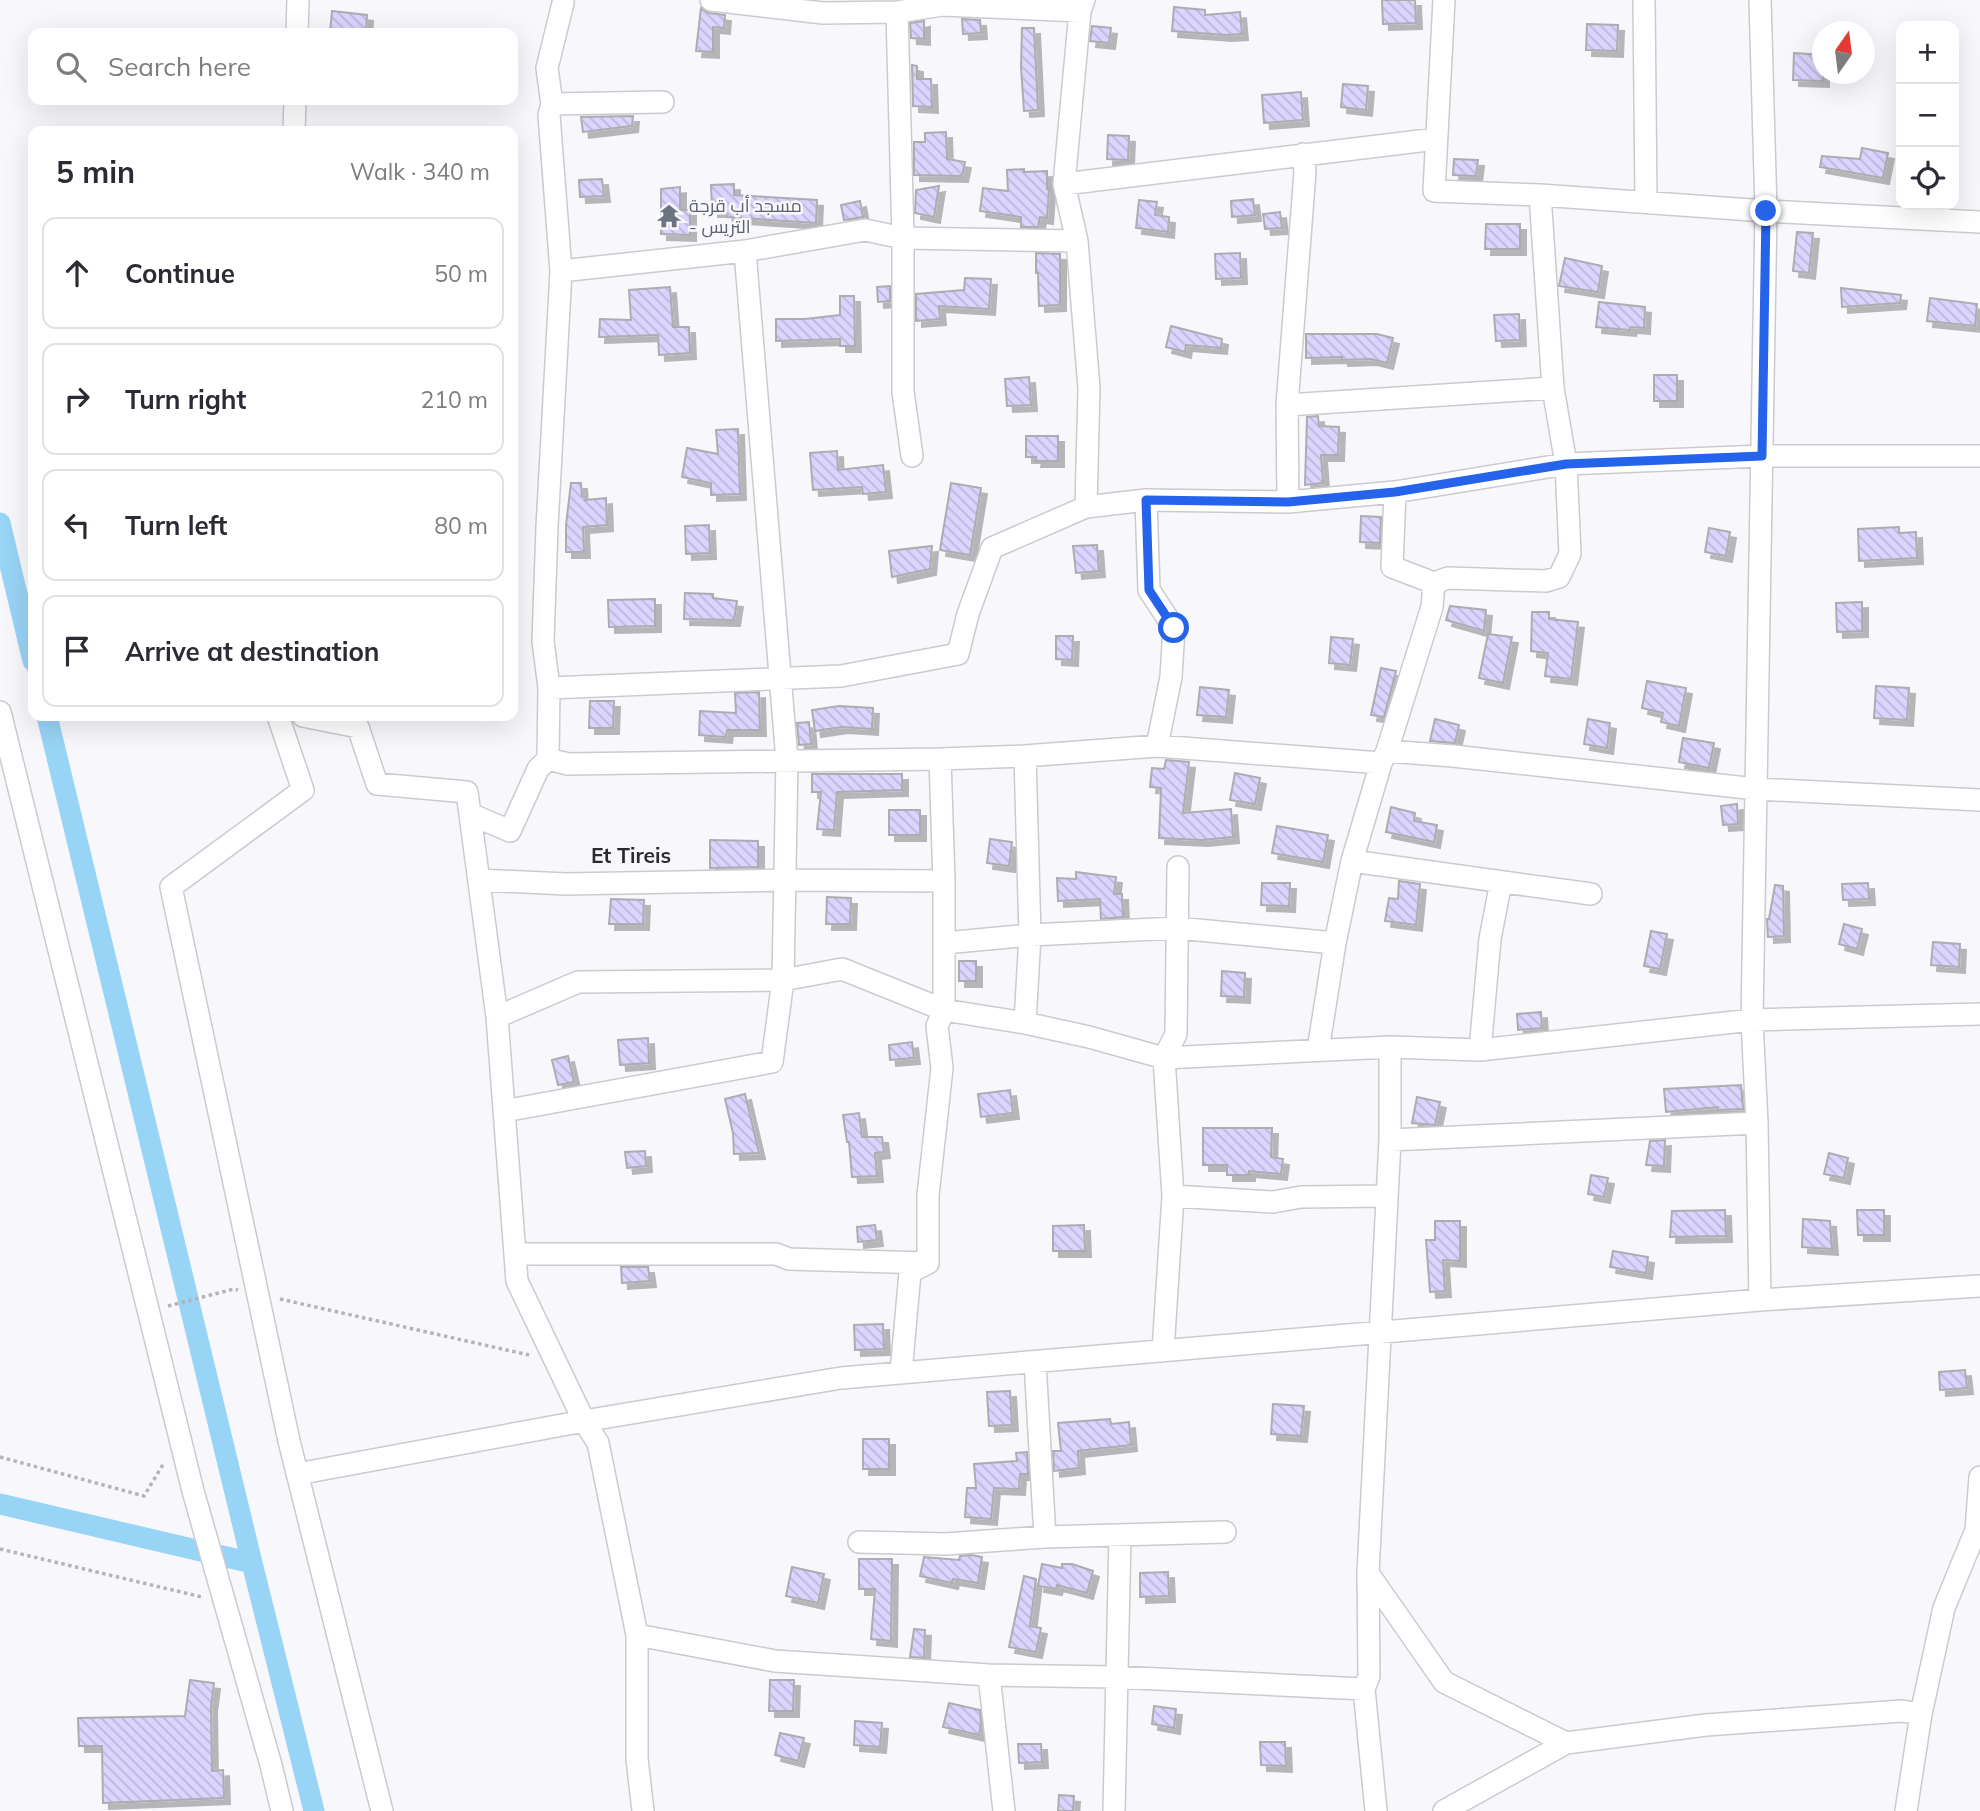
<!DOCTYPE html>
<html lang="en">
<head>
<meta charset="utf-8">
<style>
  body { margin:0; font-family:Mulish,Cairo,sans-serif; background:#f2f2f3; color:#2b2b33 }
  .controls { position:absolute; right:21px; top:21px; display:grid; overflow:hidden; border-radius:14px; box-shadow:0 7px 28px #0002 }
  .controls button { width:63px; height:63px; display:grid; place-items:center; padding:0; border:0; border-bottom:2px solid #e1e1e2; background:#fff; color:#2b2b33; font:35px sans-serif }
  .compass { position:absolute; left:1812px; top:21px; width:63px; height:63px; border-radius:50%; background:#fff; box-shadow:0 7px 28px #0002; rotate:14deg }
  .stop { position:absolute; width:21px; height:21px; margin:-16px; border:5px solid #2563eb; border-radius:50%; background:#fff }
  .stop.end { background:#2563eb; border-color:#fff; box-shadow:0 2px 7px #0008 }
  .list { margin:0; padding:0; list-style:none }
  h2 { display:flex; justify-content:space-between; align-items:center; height:91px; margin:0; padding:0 28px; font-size:30px }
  h2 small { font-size:23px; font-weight:400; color:#7c7c81 }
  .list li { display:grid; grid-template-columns:46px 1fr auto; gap:21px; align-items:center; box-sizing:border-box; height:112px; margin:0 14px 14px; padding:0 14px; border:2px solid #e1e1e2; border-radius:14px }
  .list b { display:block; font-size:26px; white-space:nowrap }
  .list em { font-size:23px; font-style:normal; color:#7c7c81 }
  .icon { flex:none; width:38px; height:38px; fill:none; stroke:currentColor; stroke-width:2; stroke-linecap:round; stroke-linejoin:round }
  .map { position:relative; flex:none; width:1980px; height:1811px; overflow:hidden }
  .search { position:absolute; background:#fff; box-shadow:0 7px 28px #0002; left:28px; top:28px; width:490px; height:77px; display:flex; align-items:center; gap:18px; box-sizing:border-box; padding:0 24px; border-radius:14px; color:#7c7c81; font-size:26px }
  .panel { position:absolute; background:#fff; box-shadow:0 7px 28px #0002; left:28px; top:126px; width:490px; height:595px; border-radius:14px }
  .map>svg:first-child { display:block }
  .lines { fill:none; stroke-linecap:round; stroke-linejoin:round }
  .canal { stroke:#98d4f6; stroke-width:21 }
  .building { fill:url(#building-back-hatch); stroke:#adacb1; stroke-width:2; filter:url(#shadow) }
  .minor-casing { stroke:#cccacf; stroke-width:24 }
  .path { stroke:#b4b3b6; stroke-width:3.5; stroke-dasharray:3.5 3.5; stroke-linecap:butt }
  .minor { stroke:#fff; stroke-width:21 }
  .route { stroke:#2563eb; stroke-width:9 }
  .labels { text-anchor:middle; stroke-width:5; stroke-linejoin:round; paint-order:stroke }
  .worship-label { font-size:18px; fill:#5b616d; stroke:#f8f7fb; text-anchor:start }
  .quarter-label { font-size:21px; font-weight:bold; fill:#2b2a2c; stroke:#f8f7fb }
</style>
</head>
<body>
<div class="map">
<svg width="1980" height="1811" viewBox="0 0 1980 1811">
  <defs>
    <pattern id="building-back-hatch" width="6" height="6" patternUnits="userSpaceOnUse" patternTransform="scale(1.75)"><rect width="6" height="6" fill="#dad4fe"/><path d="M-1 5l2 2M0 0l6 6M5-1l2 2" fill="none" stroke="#bbb6da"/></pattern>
    <filter id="shadow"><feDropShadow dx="6" dy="6" stdDeviation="0" flood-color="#0004"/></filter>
  </defs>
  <rect width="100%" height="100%" fill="#f8f7fb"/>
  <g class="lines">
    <path class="canal" d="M0,523L33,661
      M47,716L252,1563L314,1811
      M0,1504L252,1563"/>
  </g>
  <path class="building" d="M1382,0H1415L1416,23L1383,24Z
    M1174,7L1205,10V15L1240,12L1242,34L1226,35L1172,31Z
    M701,8L709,13L725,15L724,28L713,27V52L696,51Z
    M332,11L367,15L366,33H330Z
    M962,19L980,20L981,33L963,34Z
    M924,21V39L911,38L910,23Z
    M1587,24L1618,25L1617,51L1586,50Z
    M1092,26L1111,28L1109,43L1090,41Z
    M1022,28H1034L1038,110L1024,111L1021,67Z
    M1794,53L1823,55V81L1793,80Z
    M912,65L917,66V79H931L932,107L913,106Z
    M1343,84L1368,86L1366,110L1341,107Z
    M1301,92L1303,120L1264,123L1262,95Z
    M633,116L632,126L583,132L581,117Z
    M946,132L947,159L965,162L962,176L914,175V142H925V133Z
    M1108,135L1129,136L1128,160L1107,159Z
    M1862,148L1888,153L1883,178L1820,167L1822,156L1860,159Z
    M1454,159L1478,160L1476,176L1453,175Z
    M1024,169V172L1047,171V189H1049L1047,218L1040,217L1038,227H1021V217L980,211L983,188L1008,191L1007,170Z
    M602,179L604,196L580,197L579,180Z
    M734,184V195L817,200L816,223L727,217L726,211H712L711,185Z
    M939,186L934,217L915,213L916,190Z
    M680,187V210H690V235L661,234V189Z
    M1253,199L1255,215L1232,217L1231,201Z
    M1139,200L1157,202L1155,215L1169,217L1168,232L1136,228Z
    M860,201L863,217L844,220L841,205Z
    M1280,212L1282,228L1265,229L1263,214Z
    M1486,224H1520V249H1485Z
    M1797,232L1813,233L1809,273L1793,271Z
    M1036,253L1060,254V305L1039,306L1038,273H1036Z
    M1240,253L1241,278L1216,279L1215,254Z
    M1565,258L1602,266L1598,292L1559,286Z
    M965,278L991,279L989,309L939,306L940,319L916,321V294L964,290Z
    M890,286V301L878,302L877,287Z
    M670,287L673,327H689L690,353L659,355L658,335L599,337L600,319L631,320L629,290Z
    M1841,288L1901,295L1900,303L1842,307Z
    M840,296H854L855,346H840V339L776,341V319H805L840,315Z
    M1930,298L1977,304L1975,326L1927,321Z
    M1599,302L1645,307L1644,328L1631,327L1630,330L1596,327Z
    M1519,314L1520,340L1496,341L1494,315Z
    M1171,326L1222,339L1221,348L1186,345L1185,352L1166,347Z
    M1306,334H1377L1393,338L1387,363L1371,359L1342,360V357L1306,358Z
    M1654,375H1677V401H1654Z
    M1029,377L1031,405L1007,406L1005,379Z
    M1318,416L1319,426L1339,427L1338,455H1321L1323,483L1305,485L1307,417Z
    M738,429L740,494L711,495V483L682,477L687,448L718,454L716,430Z
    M1026,436H1058V461H1035L1036,457H1026Z
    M837,451L838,470L883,465L886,492L863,494L862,487L813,490L810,453Z
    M571,483H581L582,496L586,497L585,500L606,498L607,525L583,527L584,552H566V525Z
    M951,483L981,488L970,555L940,550Z
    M1361,516L1381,517L1380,543L1360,542Z
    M709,525L710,553L686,554L685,526Z
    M1899,527V533L1916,532L1917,558L1859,561L1858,529Z
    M1709,528L1730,532L1726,556L1705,552Z
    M1097,545L1099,571L1076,573L1073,546Z
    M932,546L930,569L892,577L889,551Z
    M685,593L713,594V598L737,601L734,620L684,619Z
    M655,599V626L609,627L608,600Z
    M1862,602V631L1837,632L1836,603Z
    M1450,606L1486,610L1484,631L1446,620Z
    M1532,612H1549V619L1578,622L1571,679L1545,676L1548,653L1531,651Z
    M1488,634L1512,637L1503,683L1479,678Z
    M1056,636H1073L1072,660L1056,659Z
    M1331,637L1353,639L1350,665L1329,663Z
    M1381,668L1396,671L1384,717L1371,715Z
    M1647,681L1686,688L1679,726L1661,722L1663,713L1642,708Z
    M1876,686L1909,688L1907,720L1874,718Z
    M1200,687L1229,690L1226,717L1197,715Z
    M759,692L760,730H727L726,737L699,735L700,711L736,713L735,693Z
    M590,701H614L613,728H589Z
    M839,706L873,708L872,729L842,727L815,731L812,710Z
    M1435,719L1459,725L1455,743L1430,741Z
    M1588,719L1610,723L1607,748L1584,744Z
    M809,722L811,744L799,745L797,723Z
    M1683,738L1714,743L1709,768L1679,762Z
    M1166,760L1189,762L1183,813L1231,809L1233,837L1202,840L1159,838L1161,788L1150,787L1152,768L1164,769Z
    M1235,773L1260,778L1255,804L1230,800Z
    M812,774H902V790L837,792L834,830L817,829L821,792H812Z
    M1737,804L1738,824L1723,825L1721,806Z
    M1391,807L1415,813L1414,821L1437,825L1434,842L1386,832Z
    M889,810H920V835H889Z
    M1277,826L1328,835L1323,862L1272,853Z
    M990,839L1012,842L1009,866L987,863Z
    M710,840L758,841V867L710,868Z
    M1076,872L1116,877L1114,894H1122L1123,917L1101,919L1100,899L1058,901L1057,878L1076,879Z
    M1399,881L1420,884L1416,925L1385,921L1389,898L1398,899Z
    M1262,883H1290L1289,906L1261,905Z
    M1868,883L1869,899L1843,900L1842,884Z
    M1775,885L1783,886L1784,936L1768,937L1767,919H1769Z
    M827,897L851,898L850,924H826Z
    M611,899L644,900L643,924H609Z
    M1844,924L1862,929L1857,949L1839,944Z
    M1651,931L1667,934L1660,969L1644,966Z
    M1933,942L1960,944L1959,967L1931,965Z
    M959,961H976V981H959Z
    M1222,971L1245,973L1244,997L1221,996Z
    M1541,1012L1542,1028L1518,1030L1517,1014Z
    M648,1038L649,1063L620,1065L618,1040Z
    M912,1042L914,1058L890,1060L889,1045Z
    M568,1056L574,1082L558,1085L552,1060Z
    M1741,1085L1743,1109L1718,1110V1107L1666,1112L1664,1089Z
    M1010,1090L1013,1113L981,1117L978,1094Z
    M745,1094L759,1153L734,1154L733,1133L725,1099Z
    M1417,1097L1440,1102L1435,1125L1412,1123Z
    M859,1113L862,1137H882L884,1152L875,1153L877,1176L852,1177L849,1142H847L843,1115Z
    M1203,1128H1272L1271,1157L1283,1159L1281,1174L1249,1171V1175H1227V1165H1203Z
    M1665,1140L1664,1166L1646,1165L1650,1141Z
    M645,1151L646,1166L627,1168L625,1152Z
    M1829,1153L1848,1158L1844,1178L1824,1174Z
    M1591,1175L1608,1178L1604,1197L1588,1194Z
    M1725,1210L1726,1236L1670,1237L1672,1211Z
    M1857,1210H1884V1235H1858Z
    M1803,1219L1830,1221L1832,1249L1802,1247Z
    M1435,1221H1460V1261L1443,1260L1445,1291L1430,1292L1426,1240H1435Z
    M875,1225L877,1240L858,1242L857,1227Z
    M1084,1225L1085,1251H1053V1226Z
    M1613,1251L1648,1257L1646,1273L1610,1267Z
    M621,1267H648L650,1281L622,1283Z
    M883,1324L884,1349L855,1350L854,1325Z
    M1965,1370L1967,1388L1940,1390L1939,1372Z
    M1010,1391L1012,1425L989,1426L987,1392Z
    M1273,1404L1304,1406L1301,1436L1271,1434Z
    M1110,1419L1111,1424L1129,1422L1131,1445L1078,1451L1079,1468L1054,1471L1053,1451H1061L1058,1423Z
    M863,1439H889V1469H863Z
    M1027,1452L1028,1474H1020L1019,1489L994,1488L991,1519L965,1517L967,1488H976L974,1464L1017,1461L1016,1453Z
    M971,1555L982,1557L978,1583L953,1579L952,1583L920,1576L924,1557L959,1560L960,1556Z
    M859,1559H892L891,1641L871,1639L875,1589H859Z
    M1042,1564L1062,1568V1564H1072L1093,1571L1087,1593L1057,1585L1056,1589L1038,1586Z
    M792,1567L824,1574L818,1603L786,1596Z
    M1168,1572L1169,1596L1140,1597V1573Z
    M1024,1576L1036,1579L1030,1626L1041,1628L1036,1652L1009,1647Z
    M914,1629L925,1630L924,1658L910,1657Z
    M190,1680L214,1683L211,1706L212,1771L223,1770L224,1798L103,1803L102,1746H79L78,1718L185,1716Z
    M770,1680H794L793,1711H769Z
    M949,1703L980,1710L981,1724L979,1735L943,1727Z
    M1154,1706L1176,1709L1174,1728L1152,1724Z
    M855,1721L882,1723L880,1747L854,1745Z
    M780,1733L804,1738L798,1761L775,1755Z
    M1260,1742H1285L1286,1766L1261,1765Z
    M1018,1744H1041L1042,1762L1019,1763Z
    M1059,1795L1074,1796L1073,1811H1058Z"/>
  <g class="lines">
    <g class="minor-casing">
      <path id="minor" d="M711,0L823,13L897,12L942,5L1080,11
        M1084,0L1080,11L1064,184L1077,241L1089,388L1086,507
        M1444,0L1434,191L1540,195L1766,211L1980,222
        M1644,0L1646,202
        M1760,0L1766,211L1752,1020L1757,1123L1760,1300
        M897,12L903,238V392L912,456
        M297,33L298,0
        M552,104L663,102
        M294,131L295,100
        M1064,184L1436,139
        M561,271L745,251L865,230L903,238L1077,241
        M1287,405L1553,388
        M1395,492L1392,567L1434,583L1448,578L1546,581L1559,577L1570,554L1566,464L1553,388L1540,195
        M1146,500L1149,590L1174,628L1171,677L1157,746
        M1288,502L1287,405L1305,172L1303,154
        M549,688L841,676L958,654L968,614L992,548L1086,507L1146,500L1288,502L1395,492L1566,464L1762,456H1980
        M0,712L193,1491L271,1765L282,1811
        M278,716L303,790L171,887L289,1441L382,1811
        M303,716L358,727L377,784L467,792L497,1017
        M1387,751L1432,607L1434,583
        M1025,756L1030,935L1025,1023
        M548,759L568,764L940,759L1025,756L1157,746L1381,763L1387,751L1453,756L1756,789L1980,800
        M470,814L510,831L538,769L548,759L549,688L543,641L547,527L561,271L549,115L552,104L547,68L563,3
        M1352,861L1591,894
        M479,880L566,884L786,880L944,881
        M945,943L1030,935L1177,928L1335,943
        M1980,1014L1752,1020L1480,1050L1390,1047L1164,1058L1089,1037L1025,1023L944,1010L842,969L783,980L578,982L497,1017L517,1281L584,1421L841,1378L1760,1300L1980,1286
        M1318,1050L1335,943L1352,861L1381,763
        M1480,1050L1490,939L1501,882
        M504,1111L772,1062L783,980L787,760L745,251
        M1390,1140L1757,1123
        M1173,1196L1273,1202L1301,1197L1386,1196
        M515,1254H776L789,1259L926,1263
        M1163,1351L1173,1196L1164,1058L1176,1034L1178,867
        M1035,1362L1045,1537
        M901,1373L910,1272L928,1263V1195L942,1068L937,1026L944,1010V881L940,759
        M297,1474L584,1421L598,1443L637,1635V1759L643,1811
        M859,1542L945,1544L1045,1537L1225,1532
        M1368,1573L1444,1682L1566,1743L1706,1725L1902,1711L1921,1714
        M637,1635L775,1661L989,1675L1116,1677L1364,1689
        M989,1675L1004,1811
        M1114,1811L1120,1536
        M1376,1811L1364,1689L1369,1676L1368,1573L1390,1140V1047
        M1444,1811L1566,1743
        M1906,1811L1921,1714L1944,1608L1976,1530L1980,1477"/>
    </g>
    <path class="path" d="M280,1299L529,1355
      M168,1306L234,1289L238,1290
      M0,1457L144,1496L164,1463
      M0,1549L202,1597"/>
    <use href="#minor" class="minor"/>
  </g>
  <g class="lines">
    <path class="route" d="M1174,628L1149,590L1146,500L1288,502L1395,492L1566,464L1762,456L1766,211"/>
  </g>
  <defs>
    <g id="temple-bare" transform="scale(1.89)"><path d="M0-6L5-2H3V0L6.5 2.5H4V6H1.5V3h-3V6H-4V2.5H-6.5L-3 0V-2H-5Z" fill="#6b7280" stroke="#f8f7fb" stroke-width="2.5" paint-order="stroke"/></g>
  </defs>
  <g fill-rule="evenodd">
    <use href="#temple-bare" x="669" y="216"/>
  </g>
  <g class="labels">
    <g class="worship-label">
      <text x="689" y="212">مسجد أب قرجة<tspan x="689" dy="21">- التريس</tspan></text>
    </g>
    <g class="quarter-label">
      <text x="631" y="863">Et Tireis</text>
    </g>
  </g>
</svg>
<div class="controls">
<button>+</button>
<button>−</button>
<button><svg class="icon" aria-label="locate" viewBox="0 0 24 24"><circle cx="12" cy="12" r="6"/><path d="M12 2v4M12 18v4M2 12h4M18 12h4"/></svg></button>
</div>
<svg class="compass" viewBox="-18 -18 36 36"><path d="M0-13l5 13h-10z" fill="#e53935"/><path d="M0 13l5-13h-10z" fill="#7c7c81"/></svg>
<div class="stop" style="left:1174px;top:628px"></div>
<div class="stop end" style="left:1766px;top:211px"></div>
<div class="search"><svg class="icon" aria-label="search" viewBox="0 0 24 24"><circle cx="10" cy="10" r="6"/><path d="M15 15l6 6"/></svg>Search here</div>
<section class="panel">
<h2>5 min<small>Walk · 340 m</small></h2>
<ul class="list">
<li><svg class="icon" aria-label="ahead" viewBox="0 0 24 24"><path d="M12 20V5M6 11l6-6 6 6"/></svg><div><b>Continue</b></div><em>50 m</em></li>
<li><svg class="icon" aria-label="right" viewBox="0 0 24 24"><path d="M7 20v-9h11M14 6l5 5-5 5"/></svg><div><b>Turn right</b></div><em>210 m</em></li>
<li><svg class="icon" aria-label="left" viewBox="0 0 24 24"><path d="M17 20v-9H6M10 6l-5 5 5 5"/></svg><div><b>Turn left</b></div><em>80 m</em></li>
<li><svg class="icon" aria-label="arrive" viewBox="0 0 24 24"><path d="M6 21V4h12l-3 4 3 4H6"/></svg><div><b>Arrive at destination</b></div></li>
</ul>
</section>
</div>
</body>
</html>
